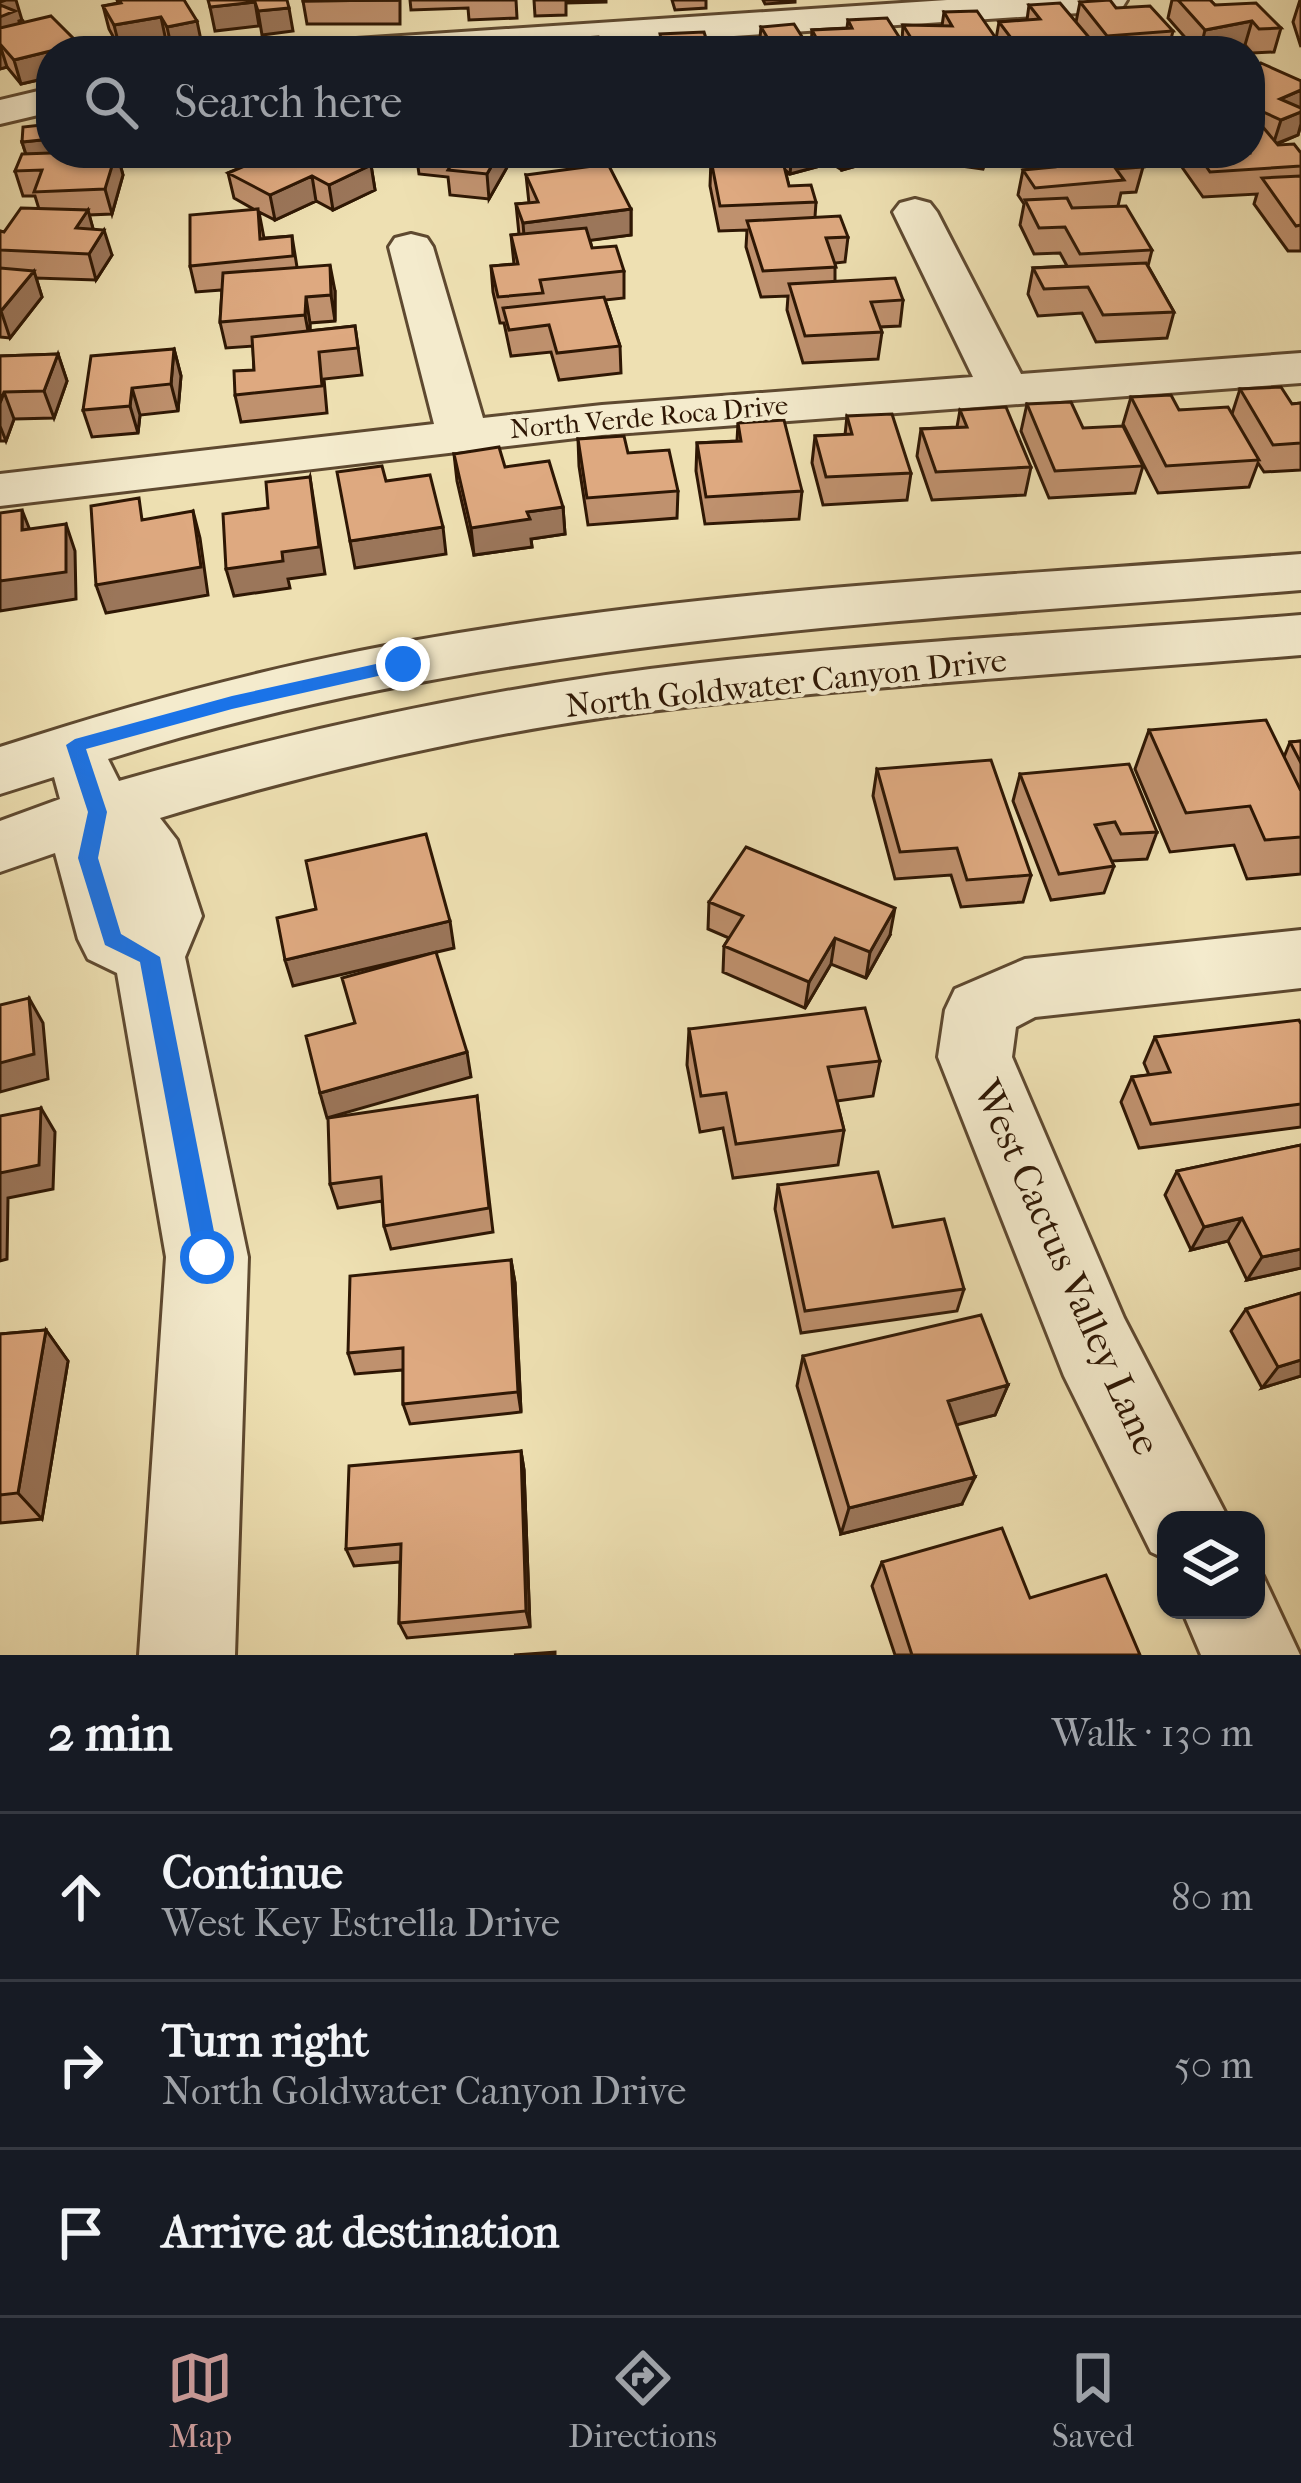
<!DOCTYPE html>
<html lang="en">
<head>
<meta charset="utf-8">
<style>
  body { margin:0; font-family:"IM FELL French Canon",serif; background:#242831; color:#f1f3f6 }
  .controls { position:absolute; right:36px; bottom:36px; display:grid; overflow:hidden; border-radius:24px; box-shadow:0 3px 9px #0004 }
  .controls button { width:108px; height:108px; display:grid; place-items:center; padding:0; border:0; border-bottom:3px solid #363941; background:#171b24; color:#f1f3f6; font:60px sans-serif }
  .stop { position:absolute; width:36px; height:36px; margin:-27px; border:9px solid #1a73e8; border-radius:50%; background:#fff }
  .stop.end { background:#1a73e8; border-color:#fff; box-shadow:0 3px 12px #0008 }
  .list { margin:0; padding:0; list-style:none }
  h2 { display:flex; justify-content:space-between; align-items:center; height:156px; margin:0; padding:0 48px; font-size:51px }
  h2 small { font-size:39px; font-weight:400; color:#9ea1a6 }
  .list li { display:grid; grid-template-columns:78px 1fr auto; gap:36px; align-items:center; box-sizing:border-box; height:168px; padding:0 48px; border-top:3px solid #363941 }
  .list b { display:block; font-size:45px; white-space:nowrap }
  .list p { margin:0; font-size:39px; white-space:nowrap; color:#9ea1a6 }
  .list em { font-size:39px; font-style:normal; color:#9ea1a6 }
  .icon { flex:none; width:66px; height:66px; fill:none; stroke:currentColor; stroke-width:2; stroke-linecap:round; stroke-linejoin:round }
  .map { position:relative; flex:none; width:1301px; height:1655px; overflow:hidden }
  .search { position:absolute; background:#171b24; box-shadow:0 3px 9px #0004; left:36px; right:36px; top:36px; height:132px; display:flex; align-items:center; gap:30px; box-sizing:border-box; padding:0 42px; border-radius:48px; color:#9ea1a6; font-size:45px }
  .sheet { height:660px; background:#171b24 }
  nav { display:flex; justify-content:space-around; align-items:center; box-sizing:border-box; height:168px; border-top:3px solid #363941; background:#171b24; font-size:33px; color:#9ea1a6 }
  nav a { display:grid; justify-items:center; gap:6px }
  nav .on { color:#c59692 }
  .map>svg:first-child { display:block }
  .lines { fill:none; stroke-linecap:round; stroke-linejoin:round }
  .minor-casing { stroke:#5e4930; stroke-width:6 }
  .minor { fill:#f4ebcd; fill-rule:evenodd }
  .wall { fill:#bf916e; stroke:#2e1704; stroke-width:3 }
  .shaded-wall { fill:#9b765a; stroke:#2e1704; stroke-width:3 }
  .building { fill:#dea980; stroke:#2e1704; stroke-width:3 }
  .route { fill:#1a73e8 }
  .labels { text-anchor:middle; stroke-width:9; stroke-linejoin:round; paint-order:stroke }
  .far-street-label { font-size:27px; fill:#2e1704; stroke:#f4ebcd }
  .street-label { font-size:33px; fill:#2e1704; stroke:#f4ebcd }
  .near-street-label { font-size:39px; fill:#2e1704; stroke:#f4ebcd }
</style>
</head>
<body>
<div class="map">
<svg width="1301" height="1655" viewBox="0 0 1301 1655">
  <rect width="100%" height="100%" fill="#eee0b2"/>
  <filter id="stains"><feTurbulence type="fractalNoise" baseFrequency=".00167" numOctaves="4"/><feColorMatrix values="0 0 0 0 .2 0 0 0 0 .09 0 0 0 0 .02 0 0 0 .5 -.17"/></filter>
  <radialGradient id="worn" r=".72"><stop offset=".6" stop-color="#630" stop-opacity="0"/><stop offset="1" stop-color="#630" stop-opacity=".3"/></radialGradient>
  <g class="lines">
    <g class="minor-casing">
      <path id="minor" d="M947,0H1127L1122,8L1109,11L508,51H322L328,43L341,40Z
        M51,88V112L0,124V100Z
        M915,199L930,203L937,212L1021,374L1301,353V383L602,435L0,506V474L434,424L389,247L395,238L411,234L427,238L433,247L483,418L602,405L973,377L893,212L900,203Z
        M1301,554V590C900,622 495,637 108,759L119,781C308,727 504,685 700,663C900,641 1101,631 1301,615V655C1102,671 901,683 702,705C523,724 333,765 160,818L177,840L202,916L185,957L248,1257L235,1655H139L166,1257L117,973L88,959L78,939L55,853L0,872V821L60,799L54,777L0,794V747C150,698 303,658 459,633C737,587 1020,575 1301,554Z
        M1301,930V988L1035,1017L1016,1027L1012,1057L1124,1318L1229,1520H1166V1559L1151,1552L1064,1376L938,1057L945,1010L955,989L1025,959Z
        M1256,1574L1263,1576L1300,1655H1201L1182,1610H1256Z"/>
    </g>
    <use href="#minor" class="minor"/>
  </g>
  <path class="wall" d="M0,0L22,20L19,21V23L79,44L80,51H51V77L21,84L7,67L0,69Z
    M117,0H184L202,45L172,50L166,41L120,49L109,29L103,6L118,3Z
    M400,0V24H307L303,1Z
    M410,0H516L517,18L469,20L468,8L411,10Z
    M534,0H606V2L566,3V15L535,16Z
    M672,0H706V8L675,10Z
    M763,0H795V2L765,4Z
    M1172,0H1210L1215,5L1281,28L1274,52L1252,53L1245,45L1213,51H1197L1168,18Z
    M1300,0H1301V47L1293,22Z
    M1080,2L1116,8L1173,31L1168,51H1096L1091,45L1090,51H720V41L760,38L761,27L811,51L812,30L847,28L848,20L902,41L903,25L942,26L944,12L996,39L999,22L1027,20L1029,5L1076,22Z
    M1250,68L1301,81V124L1298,135L1277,144L1301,153V251H1288L1254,204L1257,194L1203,197L1172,153H1250Z
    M22,142L134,155L118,157L123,175L112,214L89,215L93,229L112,255L96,280L36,278L42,297L10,338L0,337V231L4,232L39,209L35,196H23L15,171L26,154Z
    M416,153H514V155L489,199L450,195L448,177L419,174Z
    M762,153H875L874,161L842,170L831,163L790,174L785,170L789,186L816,202L815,217L848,237L845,262L835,263V281L903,300L900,326L880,327L882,332L878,359L803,363L787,310L788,296L761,297L746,247L747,230L719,231L710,186L711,160L770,159Z
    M906,153H930L928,158L906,155Z
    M948,153H989L983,169L947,164Z
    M1036,153H1132L1143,167L1136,192L1121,193L1118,206L1152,250L1148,266L1174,312L1167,338L1096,342L1082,313L1038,316L1028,294L1033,268L1067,266L1060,253L1034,254L1020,225L1024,204L1018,195L1023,170L1033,169Z
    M236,158L329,159L371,165L375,190L333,210L316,201L275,220L259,212L264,238L292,236L297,267L335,291V321L310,323V331L355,326L362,375L324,379L327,413L241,422L235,395L254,370L253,346L226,348L220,322L222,290L196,292L190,266L255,210L234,198L228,173L238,169Z
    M526,175L631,209V235L590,240L592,248L624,271V298L605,300L620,346L621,373L559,380L551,352L511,356L504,323H500L493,292L491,266L514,264L511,235L519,234L516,204L529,203Z
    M174,349L181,376L178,411L140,415L138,433L92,437L83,410Z
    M58,354L67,381L54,418L14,419L6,441H0V356Z
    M1240,389L1292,404L1301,403V470L1264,472L1258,463L1249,487L1158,493L1123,424L1131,397L1179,410L1232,414Z
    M1027,404L1083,428L1143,466L1135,493L1049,498L1021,431Z
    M960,410L1031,467L1025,495L932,500L917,456L921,429L957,427Z
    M847,416L911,473L907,500L823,505L812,463L815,436L845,435Z
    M738,423L802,491L799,519L705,524L696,471L697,443L737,441Z
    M578,439L628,453L678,491L677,518L588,525L579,466Z
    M454,454L505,467L563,507L565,534L531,539L532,547L474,555L457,481Z
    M1149,730L1284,757L1290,742L1301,741V874L1247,879L1234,845L1170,852L1135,769Z
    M877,769L1031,875L1023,902L961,907L951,875L895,879L873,796Z
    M1020,774L1157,832L1147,859L1111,861L1114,866L1104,893L1051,900L1013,801Z
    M709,902L890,935L866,978L831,964L805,1008L723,972L724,946L729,938L708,929Z
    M1301,1024V1127L1139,1148L1121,1102L1132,1077L1149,1075L1144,1063L1155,1037Z
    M689,1029L880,1061L873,1096L837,1101L844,1130L838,1165L733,1178L723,1128L700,1132L687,1065Z
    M477,1096L493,1232L391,1249L384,1226L382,1201L338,1208L330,1184Z
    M1301,1145V1268L1247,1280L1228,1241L1191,1250L1165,1195L1177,1171Z
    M778,1185L893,1227L964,1289L957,1311L801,1333L775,1209Z
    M511,1260L515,1283L521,1412L410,1424L403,1404V1370L355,1374L348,1353Z
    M1301,1293V1376L1262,1388L1231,1331L1246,1309Z
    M46,1330L68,1361L42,1519L0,1523V1334Z
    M803,1356L1008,1385L995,1415L956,1424L962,1504L841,1534L797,1386Z
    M521,1451L524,1470L530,1627L407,1638L399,1623L400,1562L354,1566L346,1549Z
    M882,1562L1030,1598L1140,1655H895L872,1586Z"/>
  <path class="shaded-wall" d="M6,0H16L22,20L19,21L22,34L0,43V2Z
    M255,2L259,26L215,31L210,7Z
    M289,8L293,31L262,35L258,11Z
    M161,17L166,41L120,49L114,25Z
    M197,21L202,45L172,50L167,27Z
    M1252,21L1245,45L1213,51H1200L1205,30Z
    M79,44L80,51H51V77L21,84L14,60Z
    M0,45L7,67L0,69Z
    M1301,90V112L1280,99Z
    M1301,112V124L1298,135L1273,145L1281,120Z
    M51,139V153H134V155L118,157L123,175L112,214L105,189L30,167L22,142Z
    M499,153H514V155L489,199L487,174Z
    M792,153H832L831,163L790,174Z
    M844,153H875L874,161L842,170Z
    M371,165L375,190L333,210L329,185Z
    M312,176L316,201L275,220L270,195Z
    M631,209V235L525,249L523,223Z
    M88,210L95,236L76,228Z
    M104,230L112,255L96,280L89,254Z
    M330,265L335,291V321L331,295Z
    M34,271L42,297L10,338L1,311Z
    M306,297L310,323V342L305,315Z
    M174,349L181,376L178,411L171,384Z
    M58,354L67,381L54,418L44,391Z
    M132,388L140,415L138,433L130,406Z
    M4,392L14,419L6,441L0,426V403Z
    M310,477L325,574L288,579L290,588L234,596L226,569L282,552Z
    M563,507L565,534L531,539L532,547L474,555L471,528L527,512Z
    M22,510L33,538L22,530Z
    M193,511L200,538L208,595L106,613L96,585Z
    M66,524L75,551L76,599L0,611V581Z
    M443,527L446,554L355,568L350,541Z
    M895,908L890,935L866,978L870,952Z
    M450,921L454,948L293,986L285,960Z
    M835,938L831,964L805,1008L809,982Z
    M29,998L43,1023L48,1079L0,1092V1063Z
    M467,1052L471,1077L327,1118L320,1093Z
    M41,1108L55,1132L53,1189L8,1198L7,1259L0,1261V1173Z
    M1242,1218L1228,1241L1191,1250L1204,1227Z
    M1301,1249V1268L1247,1280L1262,1257Z
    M511,1260L515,1283L521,1412L518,1392Z
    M46,1330L68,1361L42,1519L18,1493Z
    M1301,1360V1376L1262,1388L1278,1367Z
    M1008,1385L995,1415L937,1430L948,1401Z
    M521,1451L524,1470L530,1627L526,1611Z
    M975,1477L962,1504L841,1534L849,1508Z"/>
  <path class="building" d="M119,0H184L197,21L167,27L161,17L114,25L103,6L121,3Z
    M208,0H287L289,8L258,11L255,2L210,7Z
    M303,0H398L303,1Z
    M1110,0L1116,8L1150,6L1173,31L1107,36L1080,2Z
    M1178,0H1210L1215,5L1256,3L1281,28L1259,29L1252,21L1205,30Z
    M1060,3L1092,41L1017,46L999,22L1040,19L1029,5Z
    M0,5L15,11L0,17Z
    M977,11L1002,47L919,51L903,25L952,26L944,12Z
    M51,16L79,44L14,60L0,44V28Z
    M887,18L908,51H823L812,30L852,28L848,20Z
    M794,24L811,51H725L720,41L767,37L761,27Z
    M704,32L710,51H615L613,45L663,48L660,34Z
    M598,37L600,51H549L547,40Z
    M477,45V51H429V47Z
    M1261,63L1301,81V90L1280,99L1301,108V112L1281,120L1250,106V68Z
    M51,124V139L22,142L23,127Z
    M1262,126L1278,145L1294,144L1301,153V166L1210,172L1197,153H1250V127Z
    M51,153H116L105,189L34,192L42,170L15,171L22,154Z
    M248,153H317L329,159L347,153L371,165L329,185L312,176L270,195L228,173L247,165L236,158Z
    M458,153H499L487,174L448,170Z
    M1044,153H1132L1143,167L1116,169L1124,180L1035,188L1023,170L1054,167Z
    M782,158L789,186L811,185L816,202L720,206L711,160Z
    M608,164L631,209L523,223L516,204L538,202L526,175Z
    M1301,176V225L1296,226L1262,178Z
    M1067,198L1072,208L1126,206L1152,250L1080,254L1065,227L1039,228L1025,200Z
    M21,208L88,210L76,228L104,230L89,254L0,250V231L4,232Z
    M258,209L260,239L292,236L293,256L190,266V215Z
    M840,216L848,237L826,238L836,267L763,271L747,221Z
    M586,228L592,248L616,246L624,271L540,280L543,293L498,297L491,266L518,264L511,235Z
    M1146,263L1174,312L1103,315L1088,287L1044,289L1033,268Z
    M330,265L331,295L306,297L305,315L220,322L223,273Z
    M0,268L34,271L1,311H0Z
    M895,278L903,300L871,302L882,332L805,336L789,284Z
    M604,297L620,346L557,353L549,325L509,330L503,308Z
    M355,326L358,348L319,352L322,386L235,395L234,371L254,370L252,337Z
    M174,349L171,384L132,388L130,406L83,410L91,356Z
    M58,354L44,391L4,392L0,403V356Z
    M1281,387L1292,404L1301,403V443L1273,445L1240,389Z
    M1171,395L1179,410L1228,407L1259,460L1166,466L1131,397Z
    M1071,402L1083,428L1123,426L1143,466L1055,471L1027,404Z
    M1006,407L1031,467L936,472L921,429L967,427L960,410Z
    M892,414L911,473L826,477L815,436L852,434L847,416Z
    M784,420L802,491L706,497L697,443L741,441L738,423Z
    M624,436L628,453L669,450L678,491L587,498L578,439Z
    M499,447L505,467L549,461L563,507L527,512L530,519L471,528L454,454Z
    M382,466L386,481L430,475L443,527L350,541L337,472Z
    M310,477L319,547L282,552L283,561L226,569L223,514L268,508L266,482Z
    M139,498L142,520L193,511L201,567L96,585L91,506Z
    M22,510V530L66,524V572L0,581V513Z
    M1266,720L1301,791V837L1265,840L1250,806L1186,813L1149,730Z
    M1301,741V763L1290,742Z
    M991,760L1031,875L967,880L957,848L900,852L877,769Z
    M1129,764L1157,832L1121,834L1115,822L1095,825L1114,866L1059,874L1020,774Z
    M426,834L450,921L285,960L277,918L316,909L306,861Z
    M746,847L895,908L870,952L835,938L809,982L724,946L743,916L709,902Z
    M436,952L467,1052L320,1093L306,1036L355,1023L342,978Z
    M29,998L34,1054L0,1063V1005Z
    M865,1008L880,1061L828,1067L844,1130L736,1144L726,1093L701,1096L689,1029Z
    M1299,1020L1301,1024V1104L1151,1124L1132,1077L1170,1072L1155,1037Z
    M477,1096L489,1208L384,1226L381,1177L330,1184L328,1118Z
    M41,1108L39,1165L0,1173V1116Z
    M1301,1145V1249L1262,1257L1242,1218L1204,1227L1177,1171Z
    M878,1172L893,1227L944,1219L964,1289L805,1311L778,1185Z
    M511,1260L518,1392L403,1404V1348L348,1353L350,1276Z
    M1301,1293V1360L1278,1367L1246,1309Z
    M981,1315L1008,1385L948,1401L975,1477L849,1508L803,1356Z
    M46,1330L18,1493L0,1495V1334Z
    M521,1451L526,1611L399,1623L401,1544L346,1549L349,1466Z
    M1002,1528L1030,1598L1106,1575L1140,1655H912L882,1562Z
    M555,1652V1655H514Z"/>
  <path class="route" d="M403,658L411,664L409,669L232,709L86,749L107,812L98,858L121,934L160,957L219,1257L207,1268L195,1257L140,962L105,945L78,858L88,812L66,745L75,739L232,696Z"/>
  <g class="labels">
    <g class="far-street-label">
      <text transform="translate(649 417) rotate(-5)" y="9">North Verde Roca Drive</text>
    </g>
    <g class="street-label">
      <text transform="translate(786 682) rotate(-6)" y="12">North Goldwater Canyon Drive</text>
    </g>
    <g class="near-street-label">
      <text transform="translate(1068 1267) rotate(66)" y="14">West Cactus Valley Lane</text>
    </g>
  </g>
  <rect width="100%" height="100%" filter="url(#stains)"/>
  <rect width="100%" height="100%" fill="url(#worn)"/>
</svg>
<div class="controls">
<button><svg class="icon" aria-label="layers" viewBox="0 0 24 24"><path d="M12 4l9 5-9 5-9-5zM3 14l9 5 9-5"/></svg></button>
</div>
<div class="stop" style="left:207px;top:1257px"></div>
<div class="stop end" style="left:403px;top:664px"></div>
<div class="search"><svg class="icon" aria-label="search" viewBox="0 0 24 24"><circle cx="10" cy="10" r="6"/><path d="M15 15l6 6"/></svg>Search here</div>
</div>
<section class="sheet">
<h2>2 min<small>Walk · 130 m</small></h2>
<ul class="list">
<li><svg class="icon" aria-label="ahead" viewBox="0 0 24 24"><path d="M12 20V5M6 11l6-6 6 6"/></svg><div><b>Continue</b><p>West Key Estrella Drive</p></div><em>80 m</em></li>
<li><svg class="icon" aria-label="right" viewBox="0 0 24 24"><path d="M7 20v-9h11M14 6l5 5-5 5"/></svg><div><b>Turn right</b><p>North Goldwater Canyon Drive</p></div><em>50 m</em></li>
<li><svg class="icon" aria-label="arrive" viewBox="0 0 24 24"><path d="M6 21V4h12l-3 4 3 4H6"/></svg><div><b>Arrive at destination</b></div></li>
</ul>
</section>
<nav>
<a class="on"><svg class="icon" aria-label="map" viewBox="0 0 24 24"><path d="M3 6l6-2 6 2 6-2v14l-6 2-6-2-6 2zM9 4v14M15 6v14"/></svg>Map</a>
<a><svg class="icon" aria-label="directions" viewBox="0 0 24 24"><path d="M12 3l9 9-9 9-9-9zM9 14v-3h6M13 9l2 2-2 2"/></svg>Directions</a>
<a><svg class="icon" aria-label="saved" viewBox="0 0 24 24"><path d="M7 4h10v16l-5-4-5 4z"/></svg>Saved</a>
</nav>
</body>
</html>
